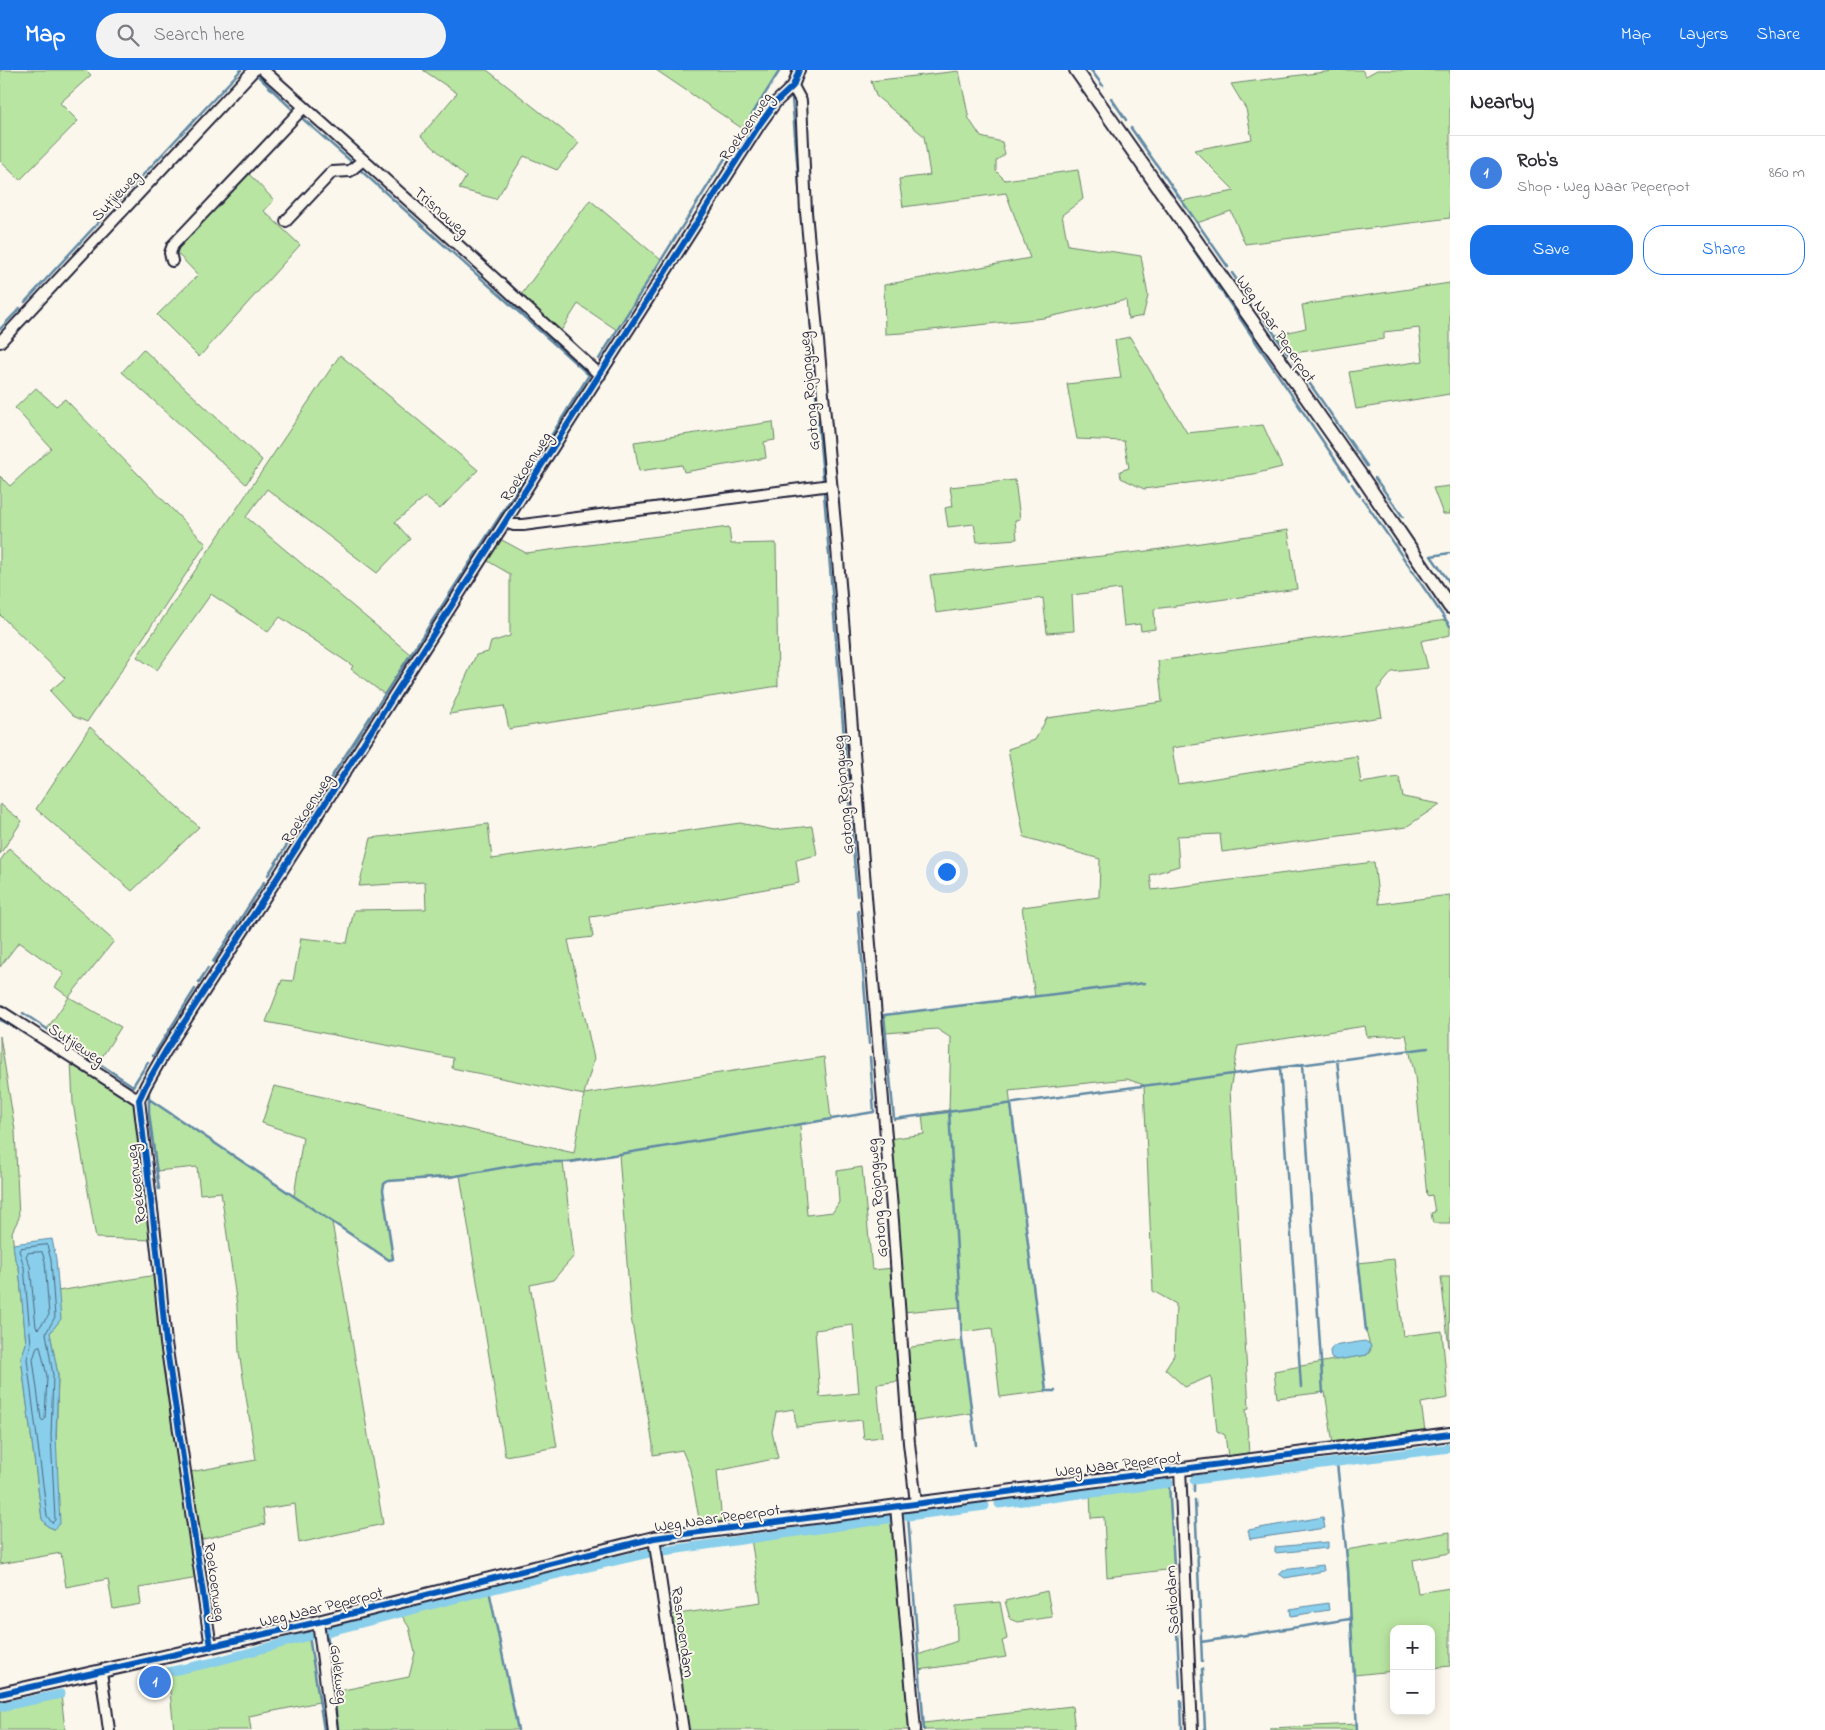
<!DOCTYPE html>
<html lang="en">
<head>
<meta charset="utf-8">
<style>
  body { margin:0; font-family:"Indie Flower",sans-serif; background:#f2f2f3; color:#2b2b33 }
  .controls { position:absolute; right:15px; bottom:15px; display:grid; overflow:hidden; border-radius:10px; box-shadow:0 2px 12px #0003 }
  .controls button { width:45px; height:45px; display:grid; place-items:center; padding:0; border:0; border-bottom:1px solid #e1e1e2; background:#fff; color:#2b2b33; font:25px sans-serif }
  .you { position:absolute; left:946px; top:801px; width:18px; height:18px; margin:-12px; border:4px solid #fff; border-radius:50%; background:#1a73e8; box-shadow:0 0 0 8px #1a73e833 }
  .badge { display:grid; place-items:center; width:32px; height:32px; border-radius:50%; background:#1a73e8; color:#fff; font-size:16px; font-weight:700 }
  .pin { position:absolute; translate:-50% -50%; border:2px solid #fff; box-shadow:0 1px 5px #0006 }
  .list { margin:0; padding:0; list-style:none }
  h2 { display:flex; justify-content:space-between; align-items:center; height:65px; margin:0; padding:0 20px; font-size:21px }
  h2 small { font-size:16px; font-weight:400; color:#7c7c81 }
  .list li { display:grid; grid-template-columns:32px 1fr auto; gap:15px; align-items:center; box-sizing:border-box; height:75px; padding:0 20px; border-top:1px solid #e1e1e2 }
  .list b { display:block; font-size:19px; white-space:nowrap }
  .list p { margin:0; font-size:16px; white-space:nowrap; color:#7c7c81 }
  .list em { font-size:16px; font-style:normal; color:#7c7c81 }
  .actions { display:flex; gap:10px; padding:15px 20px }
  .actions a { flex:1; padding:11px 0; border:1px solid #1a73e8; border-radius:20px; text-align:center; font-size:18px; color:#1a73e8 }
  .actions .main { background:#1a73e8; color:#fff }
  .icon { flex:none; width:28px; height:28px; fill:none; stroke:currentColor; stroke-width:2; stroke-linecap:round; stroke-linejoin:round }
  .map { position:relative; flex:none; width:1450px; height:1660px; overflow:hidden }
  header { display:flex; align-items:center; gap:30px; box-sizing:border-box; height:70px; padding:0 25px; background:#1a73e8; color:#fff }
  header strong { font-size:24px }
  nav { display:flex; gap:28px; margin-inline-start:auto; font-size:18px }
  .search { width:350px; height:45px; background:#f2f2f3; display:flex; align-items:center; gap:12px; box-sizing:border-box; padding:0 18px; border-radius:28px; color:#7c7c81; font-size:19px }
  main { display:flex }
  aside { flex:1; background:#fff }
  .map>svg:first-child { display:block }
  .green { fill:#b9e5a2; stroke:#6e846e; fill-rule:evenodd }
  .water { fill:#89ceea; stroke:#6089a4 }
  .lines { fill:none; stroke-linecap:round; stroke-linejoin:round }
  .shore { stroke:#4b6781; stroke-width:1 }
  .stream { stroke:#6089a4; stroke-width:2.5 }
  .canal { stroke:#89ceea; stroke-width:9 }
  .minor-casing { stroke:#22223b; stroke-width:14 }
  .tertiary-casing { stroke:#22223b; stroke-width:16 }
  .minor { stroke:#fbf7ec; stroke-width:10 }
  .tertiary { stroke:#fbf7ec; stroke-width:12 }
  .cycleway-casing { stroke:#fbf7ec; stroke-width:9 }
  .cycleway { stroke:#0057b8; stroke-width:6 }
  .labels { text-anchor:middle; stroke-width:4; stroke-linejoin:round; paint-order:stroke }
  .street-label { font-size:16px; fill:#22223b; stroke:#fbf7ec }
</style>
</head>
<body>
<header>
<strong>Map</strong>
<div class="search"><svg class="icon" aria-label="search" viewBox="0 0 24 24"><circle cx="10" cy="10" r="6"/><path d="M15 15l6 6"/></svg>Search here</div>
<nav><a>Map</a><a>Layers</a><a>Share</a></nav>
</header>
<main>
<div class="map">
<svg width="1450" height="1660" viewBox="0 0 1450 1660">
  <rect width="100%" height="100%" fill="#fbf7ec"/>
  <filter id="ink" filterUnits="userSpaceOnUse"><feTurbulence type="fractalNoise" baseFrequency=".02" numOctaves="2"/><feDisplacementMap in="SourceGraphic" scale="10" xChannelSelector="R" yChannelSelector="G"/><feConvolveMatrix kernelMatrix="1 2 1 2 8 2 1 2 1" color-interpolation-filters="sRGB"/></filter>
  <g filter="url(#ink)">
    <path class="green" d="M0,0H86L91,5L60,33L78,51L20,110L0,91Z
      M423,0H487L579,73L557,100L524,86L496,129L459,119L466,107L421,66L457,23Z
      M656,0H780L743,59Z
      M1340,0H1362L1366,6L1377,0H1450V148L1245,174L1231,141L1197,153L1181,131L1235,121L1194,80L1252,69L1246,39L1231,14Z
      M959,1L969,49L981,67L1002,72L1005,84L996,91V101L1005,110L1078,100L1083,129L1062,145L1068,175L1141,186L1148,226L1143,246L1128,249L1126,230L1044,248L903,263L885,264L884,215L1030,188L1006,123L903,137L899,109L930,105L924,66L876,26L871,11Z
      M247,102L274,130L264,141L300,175L199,287L157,245L198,205L174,180Z
      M590,130L661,190L617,260L578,234L559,264L519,228Z
      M1450,213V324L1356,339L1349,302L1423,291L1419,258L1384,262V269L1288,284L1276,265L1306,258L1302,235Z
      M1130,267L1187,363L1263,355L1282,397L1254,404L1144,419L1121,408L1120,401L1129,398L1124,371L1077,369L1067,314L1121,308L1115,270Z
      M143,279L262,390L246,414L122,302Z
      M340,285L478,400L440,439L425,427L395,452L410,469L377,503L267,419L246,447L410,584L384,624L351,599L353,596L280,547L268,562L211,524L157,600L137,587Z
      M36,318L56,336L65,329L206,474L87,652L73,646L50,621L65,608L0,545V406L10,416L51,378L15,338Z
      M773,352L775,370L764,372L766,388L684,402L682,395L639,401L634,372Z
      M1015,410L1020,449L1015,450L1017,469L977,472L974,454L948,457L945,438L953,436L950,417Z
      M1450,416V444H1443L1433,418Z
      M729,457L731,474L776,473L778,616L509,659L504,636L449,644L476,585L488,582L491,572L510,566V504L486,490L500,469L526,483Z
      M1288,460L1297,519L1154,539L1155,559L1141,561L1140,554L1124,556L1120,519L1072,525L1074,561L1047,563L1043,528L936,543L930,505L1147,481Z
      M1446,550L1450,556V565L1421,571L1428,598L1392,602L1377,620L1382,647L1172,678L1178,714L1357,686L1361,713L1399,707L1403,727L1440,734L1406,757L1222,782L1220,764L1177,766L1179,796L1150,805L1152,820L1374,792L1379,834L1450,825V1153H1433L1431,1143L1435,1142L1432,1125L1427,1126L1415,1006L1406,965L1367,967L1365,956L1238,976L1230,1020L1249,1338L1246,1339L1249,1384L1228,1387L1225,1365L1217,1361L1211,1306L1185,1317L1165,1299L1174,1285L1176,1234L1153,1221L1144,1015L1127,1009L1009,1021L1046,1321L1000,1327L992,1258L961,1262L960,1237L903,1242L889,1069L924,1064L922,1044L949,1040L951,968L937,959L886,963L884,945L1035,927L1022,837L1099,827L1100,789L1024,767L1008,679L1035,670L1047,648L1162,632L1158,591Z
      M90,657L199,757L132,821L36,739Z
      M0,734L22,751L0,784Z
      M740,753L774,760L812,756L817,785L796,790L799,813L665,837L590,847L593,867L568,870L594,989L584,1024L824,987L831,1049L800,1055L807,1145L833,1142L839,1132L837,1101L862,1097L872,1200L894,1198L901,1311L877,1314L882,1367L864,1369L862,1350L796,1357L794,1339L776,1342L772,1362L778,1388L717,1401L722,1452L700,1454L690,1399L682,1380L653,1385V1375L631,1247L619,1084L563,1092L574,1186L553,1210L530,1215L557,1377L505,1386L460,1105L388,1111L384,1114L383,1120L393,1189L389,1190L332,1152L383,1454L299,1473L295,1434L263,1439L265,1454L200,1470L190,1402L256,1390L239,1282L237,1236L221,1122L200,1124L197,1097L156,1101L149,1043V1029L294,1126L303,1067L262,1053L274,1016L574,1083L584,1025L452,998L453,988L266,952L282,910L293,911L301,868L347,873L354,840L426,839L425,812L359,816L371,768L488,754L492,789ZM853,1255L859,1323L820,1327L815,1260Z
      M9,778L114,871L69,927L121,957L98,993L47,959L69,927L55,917L64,904L19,872L0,897V791Z
      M0,966L15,1060L19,1148L12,1162L15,1189L19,1198L26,1274L21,1288L42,1449L47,1456L54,1459L58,1305L50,1263L60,1249L58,1221L156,1205L198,1508L139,1518L141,1534L113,1539L108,1509L66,1517L61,1483L0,1494Z
      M71,991L136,1031L153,1170L96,1168L73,1033Z
      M1394,1189L1403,1266L1442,1261L1448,1328L1421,1333L1425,1361L1333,1374L1325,1322L1277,1328L1274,1301L1334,1290L1367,1285L1371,1280L1366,1261L1358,1193Z
      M1441,1207H1450L1449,1278Z
      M962,1270L972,1343L911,1352L906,1283L912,1277Z
      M1169,1415L1174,1499L1107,1507L1104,1447L1091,1448L1090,1423Z
      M893,1448L911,1660H688L671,1545L761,1532L751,1469Z
      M1450,1462V1483L1413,1490L1418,1523L1450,1518V1596L1431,1598V1559H1394V1601L1354,1605L1346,1480Z
      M489,1520L518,1660H338L333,1622L409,1607L415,1583L409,1557L400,1543Z
      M1047,1521L1052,1547L1017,1552L1010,1549L1005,1531Z
      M1000,1532L1007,1569L1002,1571L1006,1587L919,1600L918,1585L957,1571L956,1536Z
      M309,1566L319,1632L249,1646L251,1660H174L168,1602L214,1592Z
      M61,1624L65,1660H0V1637Z
      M1072,1636L1075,1660H924V1653Z
      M1357,1654V1660H1271L1270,1658Z"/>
    <path class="water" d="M52,1169L56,1189L61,1249L50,1263L58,1305L56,1366L60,1454L54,1459L47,1456L42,1449L21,1288L26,1274L19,1198L15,1189L13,1174Z
      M1365,1271L1370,1274L1371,1277L1367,1285L1337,1290L1331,1288L1330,1281L1333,1276Z
      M1323,1447L1325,1458L1250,1469L1248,1460Z
      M1328,1472V1478L1275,1483V1477Z
      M1323,1495L1324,1501L1285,1508L1279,1504L1283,1500Z
      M1328,1533L1329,1540L1291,1546L1290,1539Z"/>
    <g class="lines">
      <path class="shore" d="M47,1175L51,1190L55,1247L46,1263L53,1305L51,1366L55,1450L52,1453L47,1446L27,1289L31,1274L24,1197L19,1180L21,1178Z
        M42,1182L45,1191L49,1245L38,1259L36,1257L30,1196L26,1186L28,1183Z
        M40,1276L47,1306L45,1349L43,1351L41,1349L33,1289L37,1277Z"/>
      <path class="stream" d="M1091,0L1103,16
        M259,7L293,40
        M792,28L800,129
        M1111,28L1126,50
        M303,49L354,94
        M1131,58L1228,197
        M743,59L780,0
        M358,98L589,305L533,395
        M1158,127L1349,410
        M113,137L241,0
        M806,194L817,336
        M1232,203L1248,226
        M25,232L108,142
        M1254,234L1288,284
        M0,259L20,238
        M599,289L734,74
        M1294,291L1367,396
        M818,350L823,408
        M1375,408L1403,447
        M1352,414L1360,426
        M824,424L857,826
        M1363,429L1450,556
        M1450,483L1431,486L1450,513
        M301,754L529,401
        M268,805L297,759
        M858,841L869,974
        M213,892L264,812
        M199,912L208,898
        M1145,913L884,945L894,1049L1428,978
        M23,943L133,1016L148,992
        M0,950L7,954
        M153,986L195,919
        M1337,989L1366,1261
        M1302,994L1323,1323
        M1280,997L1301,1317
        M149,1024V1043L159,1119
        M149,1029L389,1190L393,1189L383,1120L384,1114L388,1111L450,1107L535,1092H571L874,1042L870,987
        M1011,1034L1046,1321H1055
        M949,1040L962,1270L976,1375
        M1450,1378V1379
        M1337,1393L1348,1498L1357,1660
        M1194,1410V1421
        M1169,1413L1174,1494
        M1195,1430L1202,1591
        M908,1446L924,1660
        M1174,1507L1180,1617
        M489,1520L518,1660
        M327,1562L338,1660
        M309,1566L324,1660
        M1201,1572L1350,1549
        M1202,1599L1205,1660
        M1181,1631L1182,1660"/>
      <path class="canal" d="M1194,1410L1450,1378
        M1085,1424L1169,1413
        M1051,1428L1080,1424
        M999,1434L1046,1428
        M908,1446L985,1436
        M664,1481L888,1449
        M327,1562L489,1520L649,1483
        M168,1602L214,1592L309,1566
        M0,1637L61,1624"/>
      <g class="minor-casing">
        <path id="minor" d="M263,0L468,184L600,305
          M793,16L801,31L806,142L835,454L893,1151L909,1373L916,1433
          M286,151L332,102L350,101L363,90
          M172,191L170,183L173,175L304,37
          M0,272L254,0
          M505,452L514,455H523L831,415
          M0,941L139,1030
          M1180,1399L1192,1660
          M896,1436L915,1660
          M654,1468L683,1660
          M318,1552L332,1660
          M211,1577L166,1273L157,1181L139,1030L146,1015L165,982L274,813L760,54L776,32L793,16L799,0
          M101,1602L109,1660"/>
      </g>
      <g class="tertiary-casing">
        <path id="tertiary" d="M1076,0L1360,404L1450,537
          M0,1624L318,1552L654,1468L1450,1364"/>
      </g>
      <use href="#minor" class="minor"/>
      <use href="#tertiary" class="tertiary"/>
      <g class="cycleway-casing">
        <path id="cycleway" d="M211,1577L166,1273L157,1181L139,1030L146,1015L165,982L274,813L760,54L776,32L793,16L799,0
          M0,1624L318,1552L654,1468L1450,1364"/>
      </g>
      <use href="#cycleway" class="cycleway"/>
    </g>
  </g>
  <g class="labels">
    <g class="street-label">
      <text transform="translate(745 56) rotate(-55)" y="6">Roekoenweg</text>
      <text transform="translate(115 125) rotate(-47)" y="6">Sutjieweg</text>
      <text transform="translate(442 141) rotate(41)" y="6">Trisnoweg</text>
      <text transform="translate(1277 258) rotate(55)" y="6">Weg Naar Peperpot</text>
      <text transform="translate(808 321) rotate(-95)" y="6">Gotong Rojongweg</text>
      <text transform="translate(525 396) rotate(-57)" y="6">Roekoenweg</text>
      <text transform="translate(842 725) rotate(-95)" y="6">Gotong Rojongweg</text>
      <text transform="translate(306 738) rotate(-57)" y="6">Roekoenweg</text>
      <text transform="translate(77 973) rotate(33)" y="6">Sutjieweg</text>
      <text transform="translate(135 1114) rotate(-97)" y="6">Roekoenweg</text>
      <text transform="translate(876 1128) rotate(-95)" y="6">Gotong Rojongweg</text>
      <text transform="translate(1118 1393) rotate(-7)" y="6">Weg Naar Peperpot</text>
      <text transform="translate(717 1447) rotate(-8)" y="6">Weg Naar Peperpot</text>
      <text transform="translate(216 1512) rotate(82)" y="6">Roekoenweg</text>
      <text transform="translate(1171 1530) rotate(-93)" y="6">Sadiodam</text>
      <text transform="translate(321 1536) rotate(-14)" y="6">Weg Naar Peperpot</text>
      <text transform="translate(684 1562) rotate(82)" y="6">Rasmoendam</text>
      <text transform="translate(340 1604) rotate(83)" y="6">Golekweg</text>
    </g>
  </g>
</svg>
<div class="controls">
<button>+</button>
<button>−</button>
</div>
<div class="you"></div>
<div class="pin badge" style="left:155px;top:1612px;background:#3f7fe0">1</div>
</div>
<aside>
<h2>Nearby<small></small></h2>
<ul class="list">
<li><span class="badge" style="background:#3f7fe0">1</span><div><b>Rob's</b><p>Shop · Weg Naar Peperpot</p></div><em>860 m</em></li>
</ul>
<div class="actions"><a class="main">Save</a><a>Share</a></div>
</aside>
</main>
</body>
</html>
